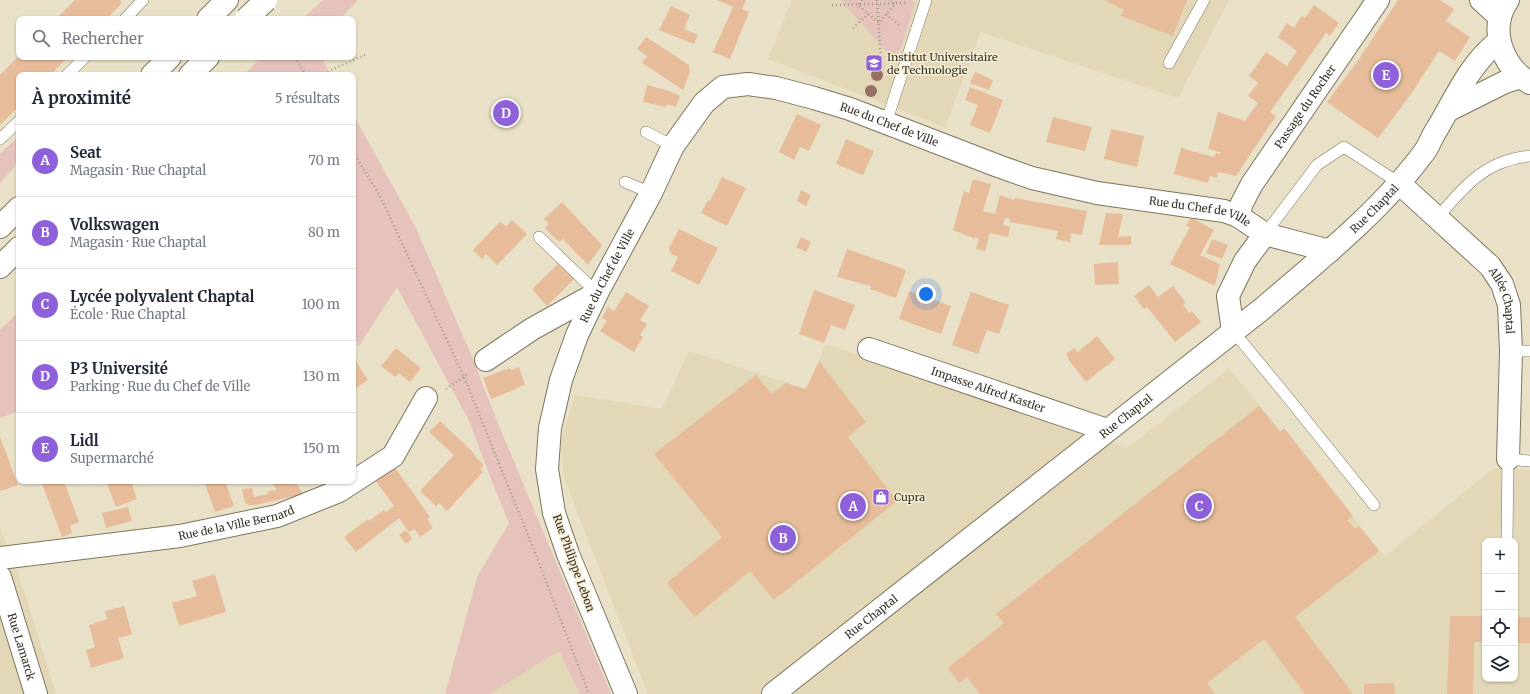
<!DOCTYPE html>
<html lang="fr">
<head>
<meta charset="utf-8">
<style>
  body { margin:0; font-family:Merriweather,serif; background:#f6f6f7; color:#1f2937 }
  .controls { position:absolute; right:12px; bottom:12px; display:grid; overflow:hidden; border-radius:8px; box-shadow:0 1px 3px #0004 }
  .controls button { width:36px; height:36px; display:grid; place-items:center; padding:0; border:0; border-bottom:1px solid #e0e1e3; background:#fff; color:#1f2937; font:20px sans-serif }
  .you { position:absolute; left:926px; top:294px; width:14px; height:14px; margin:-10px; border:3px solid #fff; border-radius:50%; background:#1a73e8; box-shadow:0 0 0 6px #1a73e833 }
  .badge { display:grid; place-items:center; width:26px; height:26px; border-radius:50%; background:#8e61db; color:#fff; font-size:13px; font-weight:700 }
  .pin { position:absolute; translate:-50% -50%; border:2px solid #fff; box-shadow:0 1px 4px #0006 }
  .list { margin:0; padding:0; list-style:none }
  h2 { display:flex; justify-content:space-between; align-items:center; height:52px; margin:0; padding:0 16px; font-size:17px }
  h2 small { font-size:13px; font-weight:400; color:#747a83 }
  .list li { display:grid; grid-template-columns:26px 1fr auto; gap:12px; align-items:center; box-sizing:border-box; height:72px; padding:0 16px; border-top:1px solid #e0e1e3 }
  .list b { display:block; font-size:15px; white-space:nowrap }
  .list p { margin:0; font-size:13px; white-space:nowrap; color:#747a83 }
  .list em { font-size:13px; font-style:normal; color:#747a83 }
  .icon { flex:none; width:22px; height:22px; fill:none; stroke:currentColor; stroke-width:2; stroke-linecap:round; stroke-linejoin:round }
  .map { position:relative; flex:none; width:1530px; height:694px; overflow:hidden }
  .search { position:absolute; background:#fff; box-shadow:0 1px 3px #0004; left:16px; top:16px; width:340px; height:44px; display:flex; align-items:center; gap:10px; box-sizing:border-box; padding:0 14px; border-radius:8px; color:#747a83; font-size:15px }
  .panel { position:absolute; background:#fff; box-shadow:0 1px 3px #0004; left:16px; top:72px; width:340px; height:412px; border-radius:8px }
  .map>svg:first-child { display:block }
  .built { fill:#e2d7b6; fill-rule:evenodd }
  .green { fill:#e6c2bc }
  .building { fill:#e6bc9a }
  .lines { fill:none; stroke-linecap:round; stroke-linejoin:round }
  .service-casing { stroke:#7d755e; stroke-width:12 }
  .minor-casing { stroke:#7d755e; stroke-width:24 }
  .tertiary-casing { stroke:#7d755e; stroke-width:24 }
  .secondary-casing { stroke:#7d755e; stroke-width:24 }
  .trunk-casing { stroke:#7d755e; stroke-width:24 }
  .path { stroke:#9f9985; stroke-width:2.5; stroke-dasharray:1 3; stroke-linecap:butt }
  .service { stroke:#fff; stroke-width:11 }
  .minor { stroke:#fff; stroke-width:22 }
  .tertiary { stroke:#fff; stroke-width:22 }
  .secondary { stroke:#fff; stroke-width:22 }
  .trunk { stroke:#fff; stroke-width:22 }
  .trunk-bridge-casing { stroke:#7d755e; stroke-width:24; stroke-linecap:butt }
  .trunk-bridge { stroke:#fff; stroke-width:22 }
  .tree { fill:#967060 }
  .labels { text-anchor:middle; stroke-width:3; stroke-linejoin:round; paint-order:stroke }
  .poi-label { font-size:11px; fill:#353127; stroke:#f6eed4; text-anchor:start }
  .street-label { font-size:11px; fill:#353127; stroke:#f6eed4 }
</style>
</head>
<body>
<div class="map">
<svg width="1530" height="694" viewBox="0 0 1530 694">
  <rect width="100%" height="100%" fill="#e9e1c7"/>
  <path class="built" d="M792,0H1229L1178,98L981,32L945,127L768,59Z
    M826,344L1127,448L1229,369L1385,556L1494,468L1530,470V694H648L563,475L562,437L575,395L662,409L689,351L806,389ZM1485,541H1515V679H1485Z
    M0,528L24,590L56,694H0Z
    M559,651L580,694H490Z"/>
  <path class="green" d="M323,0H358L340,19H302Z
    M840,0H911L915,3L900,50L895,54H889Z
    M261,57H321L331,75H244Z
    M353,114L415,226L470,352L497,421L611,694H580L559,651L490,694H445L477,577L509,523L492,482L469,421L397,287L359,346L353,335Z
    M19,136V153L14,168L0,183V154Z
    M19,311V411L0,418V330Z"/>
  <path class="building" d="M75,0H120L122,3L106,19H56Z
    M717,0H746L742,9L749,12L730,59L713,52L733,7Z
    M1105,0H1187L1173,36L1121,16L1124,10Z
    M1398,0H1440L1454,9L1446,21L1470,37L1455,61L1439,51L1409,97L1378,138L1327,102L1357,62Z
    M1314,5L1339,23L1330,36L1326,33L1270,112L1276,116L1236,176L1218,172L1217,178L1210,176L1208,183L1174,174L1181,148L1214,157L1216,153L1220,154V152L1208,149L1218,112L1245,121L1258,103L1248,96L1258,83L1249,76L1266,52L1287,66L1297,51L1278,37L1287,23L1294,28L1302,16L1305,18Z
    M671,6L690,15L684,29L698,35L694,44L659,30Z
    M646,37L689,65L690,72L683,90L642,63L647,56L637,49Z
    M19,56V57H68L50,75H19V106L0,125V75Z
    M975,72L993,80L989,90L970,83Z
    M647,85L669,91L680,96L676,107L667,104L666,107L643,102Z
    M970,87L1003,100L990,133L970,125L978,105L965,100Z
    M797,114L821,125L809,151L800,147L794,160L779,152Z
    M1053,117L1092,127L1085,151L1046,142Z
    M1111,129L1144,136L1137,167L1104,159Z
    M846,139L874,151L863,175L836,164Z
    M722,177L746,188L727,226L701,213L708,200L710,201Z
    M973,179L991,184L983,211L995,214L1000,195L1014,200V198L1087,211L1082,235L1071,233L1070,242L1056,239L1058,231L1009,222L1010,219L1005,218L1003,225L1010,227L1008,237L990,233L985,251L976,249L979,239L975,237V239L953,230L964,191L969,193Z
    M801,190L811,195L806,206L797,201Z
    M562,202L602,245L588,265L563,239L559,242L545,228L549,224L544,219Z
    M1106,213L1123,214L1118,237L1131,236V245H1099Z
    M1190,219H1194L1214,230L1200,255L1220,264L1215,286L1170,264L1190,227L1186,226Z
    M512,220L527,234L497,265L486,254L482,259L473,250L500,222L506,226Z
    M679,229L718,248L699,285L671,271L678,257L671,254L669,248Z
    M801,237L811,242L806,252L796,247Z
    M1212,239L1228,245L1222,259L1206,253Z
    M847,249L906,270L896,298L870,289L871,286L837,277Z
    M1118,262L1119,284L1095,285L1094,264Z
    M558,264L574,279L547,306L532,289Z
    M1149,285L1158,297L1173,286L1186,303L1183,304L1189,313L1192,311L1201,322L1175,342L1147,307L1144,309L1134,296Z
    M814,290L855,305L845,330L831,325L824,343L799,334Z
    M909,291L951,306L941,334L899,319Z
    M626,292L649,306L640,320L647,324L640,335L643,337L634,352L600,331L607,321L602,318L608,307L614,311Z
    M971,292L1009,305L999,334L987,330L978,354L952,345Z
    M1097,336L1115,359L1086,382L1068,359L1069,358L1066,354L1074,348L1078,352Z
    M396,348L421,368L410,382L399,373L395,377L381,366Z
    M353,357L368,380L353,390Z
    M819,361L866,422L848,437L897,501L774,600L750,571L695,617L667,583L722,537L654,454L756,375L772,394L786,383L806,389Z
    M519,367L525,385L515,388L516,389L491,399L483,378L510,368L511,370Z
    M1259,406L1280,432L1284,428L1353,516L1347,520L1355,529L1359,526L1379,551L1295,617L1353,694H1305L1264,639L1207,683L1215,694H980L967,677L959,683L948,668L1004,623L996,614Z
    M440,421L474,453L473,454L484,465L480,469L483,472L447,511L439,503L436,506L420,491L454,455L429,432Z
    M0,437L18,485L0,491Z
    M394,466L430,517L427,519L433,528L420,537L414,529L409,532L399,518L356,552L344,537L368,519L369,521L384,510L386,512L394,506L375,480Z
    M41,481H64L79,522L70,526L72,533L62,537Z
    M106,481H131L137,499L116,507Z
    M204,481H225L234,506L215,512Z
    M271,481H295L303,494L256,505H249L245,503L242,489L252,488L254,497L268,494V491L277,490Z
    M128,507L132,521L106,528L102,513Z
    M406,530L412,539L406,544L399,535Z
    M215,574L226,612L179,626L172,603L197,596L192,581Z
    M124,606L132,634L118,638L124,658L91,668L86,650L95,647L89,625L107,619L105,611Z
    M1450,616H1485V642H1474L1473,694H1447Z
    M1515,617H1530V643H1515Z
    M1394,683L1395,694H1364V684Z"/>
  <g class="lines">
    <g class="service-casing">
      <path id="service" d="M125,19L143,0
        M1169,63L1204,0
        M67,75L85,57
        M886,123L926,0
        M646,132L673,146
        M0,139L19,121
        M625,182L651,193
        M1437,218C1465,186 1485,160 1530,156
        M1265,234L1317,165L1344,147L1399,183
        M539,237L597,293
        M1233,331L1285,394L1374,505
        M1511,351H1530
        M1507,541L1508,459L1530,461"/>
    </g>
    <g class="minor-casing">
      <g id="minor">
        <path id="s1" d="M1399,183L1490,266L1502,284L1509,305L1511,351L1508,459"/>
        <path id="s2" d="M1238,216L1242,203L1252,184L1378,0"/>
        <path d="M1233,331L1228,296L1245,261L1265,234"/>
        <path id="s3" d="M869,349L1107,430"/>
        <path d="M486,360L532,329L597,293"/>
        <path id="s4" d="M0,558L180,536L277,516L339,491L393,456L426,398"/>
        <path id="s5" d="M0,577L36,694"/>
        <path id="s6" d="M626,694L568,554L554,513L547,469L550,428L561,380L577,335L597,293L651,193L673,146L704,103L723,87L748,84L776,88L814,98L850,109L998,166L1032,178L1097,193L1224,211L1238,216L1265,234L1330,251"/>
      </g>
    </g>
    <g class="tertiary-casing">
      <path id="tertiary" d="M1481,0L1500,17"/>
    </g>
    <g class="secondary-casing">
      <g id="secondary">
        <path d="M1508,0C1488,29 1502,66 1530,83"/>
        <path d="M1449,110L1505,82L1521,77"/>
        <path id="s7" d="M773,694L1262,309C1318,261 1382,210 1425,151C1430,144 1432,136 1437,129C1455,99 1470,63 1499,41"/>
      </g>
    </g>
    <g class="trunk-casing">
      <path id="trunk" d="M208,19L227,0
        M152,75L170,57
        M190,75L208,57
        M0,227L19,208
        M0,267L19,248"/>
    </g>
    <path class="path" d="M862,0L858,5L879,23L895,4L891,0
      M877,0L881,59
      M832,5L907,3
      M886,14L899,25
      M853,28L868,14
      M295,57L306,75
      M325,75L331,70L365,55
      M353,152L380,196L464,377L536,555L589,694
      M446,389L469,373"/>
    <use href="#service" class="service"/>
    <use href="#minor" class="minor"/>
    <use href="#tertiary" class="tertiary"/>
    <use href="#secondary" class="secondary"/>
    <use href="#trunk" class="trunk"/>
    <g class="trunk-bridge-casing">
      <path id="trunk-bridge" d="M246,19L266,0"/>
    </g>
    <use href="#trunk-bridge" class="trunk-bridge"/>
  </g>
  <g class="tree">
    <circle cx="877" cy="75" r="6"/>
    <circle cx="871" cy="91" r="6"/>
  </g>
  <defs>
    <g id="university-square" transform="scale(0.9)"><rect x="-9" y="-9" width="18" height="18" rx="4" fill="#8e61db" stroke="#f6eed4"/><path d="M0-5L7-2L0 1L-7-2ZM-4 1L0 2.5L4 1V4Q0 6-4 4Z" fill="#fff"/></g>
    <g id="shop-square" transform="scale(0.9)"><rect x="-9" y="-9" width="18" height="18" rx="4" fill="#8e61db" stroke="#f6eed4"/><path d="M-5-2.5h2.3a2.7 3.5 0 0 1 5.4 0H5L5.5 6h-11ZM-1.5-2.5h3a1.5 2.3 0 0 0-3 0Z" fill="#fff"/></g>
  </defs>
  <g fill-rule="evenodd">
    <use href="#university-square" x="874" y="63"/>
    <use href="#shop-square" x="881" y="497"/>
  </g>
  <g class="labels">
    <g class="poi-label">
      <text x="887" y="61">Institut Universitaire<tspan x="887" dy="13">de Technologie</tspan></text>
      <text x="894" y="501">Cupra</text>
    </g>
    <g class="street-label">
      <text dy="4" stroke="none"><textPath href="#s2" startOffset="129">Passage du Rocher</textPath></text>
      <text dy="4" stroke="none"><textPath href="#s6" startOffset="840">Rue du Chef de Ville</textPath></text>
      <text dy="4" stroke="none"><textPath href="#s7" startOffset="773">Rue Chaptal</textPath></text>
      <text dy="4" stroke="none"><textPath href="#s6" startOffset="1164">Rue du Chef de Ville</textPath></text>
      <text dy="4" stroke="none"><textPath href="#s6" startOffset="444">Rue du Chef de Ville</textPath></text>
      <text dy="4" stroke="none"><textPath href="#s1" startOffset="161">Allée Chaptal</textPath></text>
      <text dy="4" stroke="none"><textPath href="#s3" startOffset="126">Impasse Alfred Kastler</textPath></text>
      <text dy="4" stroke="none"><textPath href="#s7" startOffset="449">Rue Chaptal</textPath></text>
      <text dy="4" stroke="none"><textPath href="#s4" startOffset="239">Rue de la Ville Bernard</textPath></text>
      <text transform="translate(574 563) rotate(70)" y="4">Rue Philippe Lebon</text>
      <text dy="4" stroke="none"><textPath href="#s7" startOffset="125">Rue Chaptal</textPath></text>
      <text dy="4" stroke="none"><textPath href="#s5" startOffset="73">Rue Lamarck</textPath></text>
    </g>
  </g>
</svg>
<div class="controls">
<button>+</button>
<button>−</button>
<button><svg class="icon" aria-label="locate" viewBox="0 0 24 24"><circle cx="12" cy="12" r="6"/><path d="M12 2v4M12 18v4M2 12h4M18 12h4"/></svg></button>
<button><svg class="icon" aria-label="layers" viewBox="0 0 24 24"><path d="M12 4l9 5-9 5-9-5zM3 14l9 5 9-5"/></svg></button>
</div>
<div class="you"></div>
<div class="pin badge" style="left:853px;top:506px">A</div>
<div class="pin badge" style="left:783px;top:538px">B</div>
<div class="pin badge" style="left:1199px;top:506px">C</div>
<div class="pin badge" style="left:506px;top:113px">D</div>
<div class="pin badge" style="left:1386px;top:75px">E</div>
<div class="search"><svg class="icon" aria-label="search" viewBox="0 0 24 24"><circle cx="10" cy="10" r="6"/><path d="M15 15l6 6"/></svg>Rechercher</div>
<section class="panel">
<h2>À proximité<small>5 résultats</small></h2>
<ul class="list">
<li><span class="badge">A</span><div><b>Seat</b><p>Magasin · Rue Chaptal</p></div><em>70 m</em></li>
<li><span class="badge">B</span><div><b>Volkswagen</b><p>Magasin · Rue Chaptal</p></div><em>80 m</em></li>
<li><span class="badge">C</span><div><b>Lycée polyvalent Chaptal</b><p>École · Rue Chaptal</p></div><em>100 m</em></li>
<li><span class="badge">D</span><div><b>P3 Université</b><p>Parking · Rue du Chef de Ville</p></div><em>130 m</em></li>
<li><span class="badge">E</span><div><b>Lidl</b><p>Supermarché</p></div><em>150 m</em></li>
</ul>
</section>
</div>
</body>
</html>
